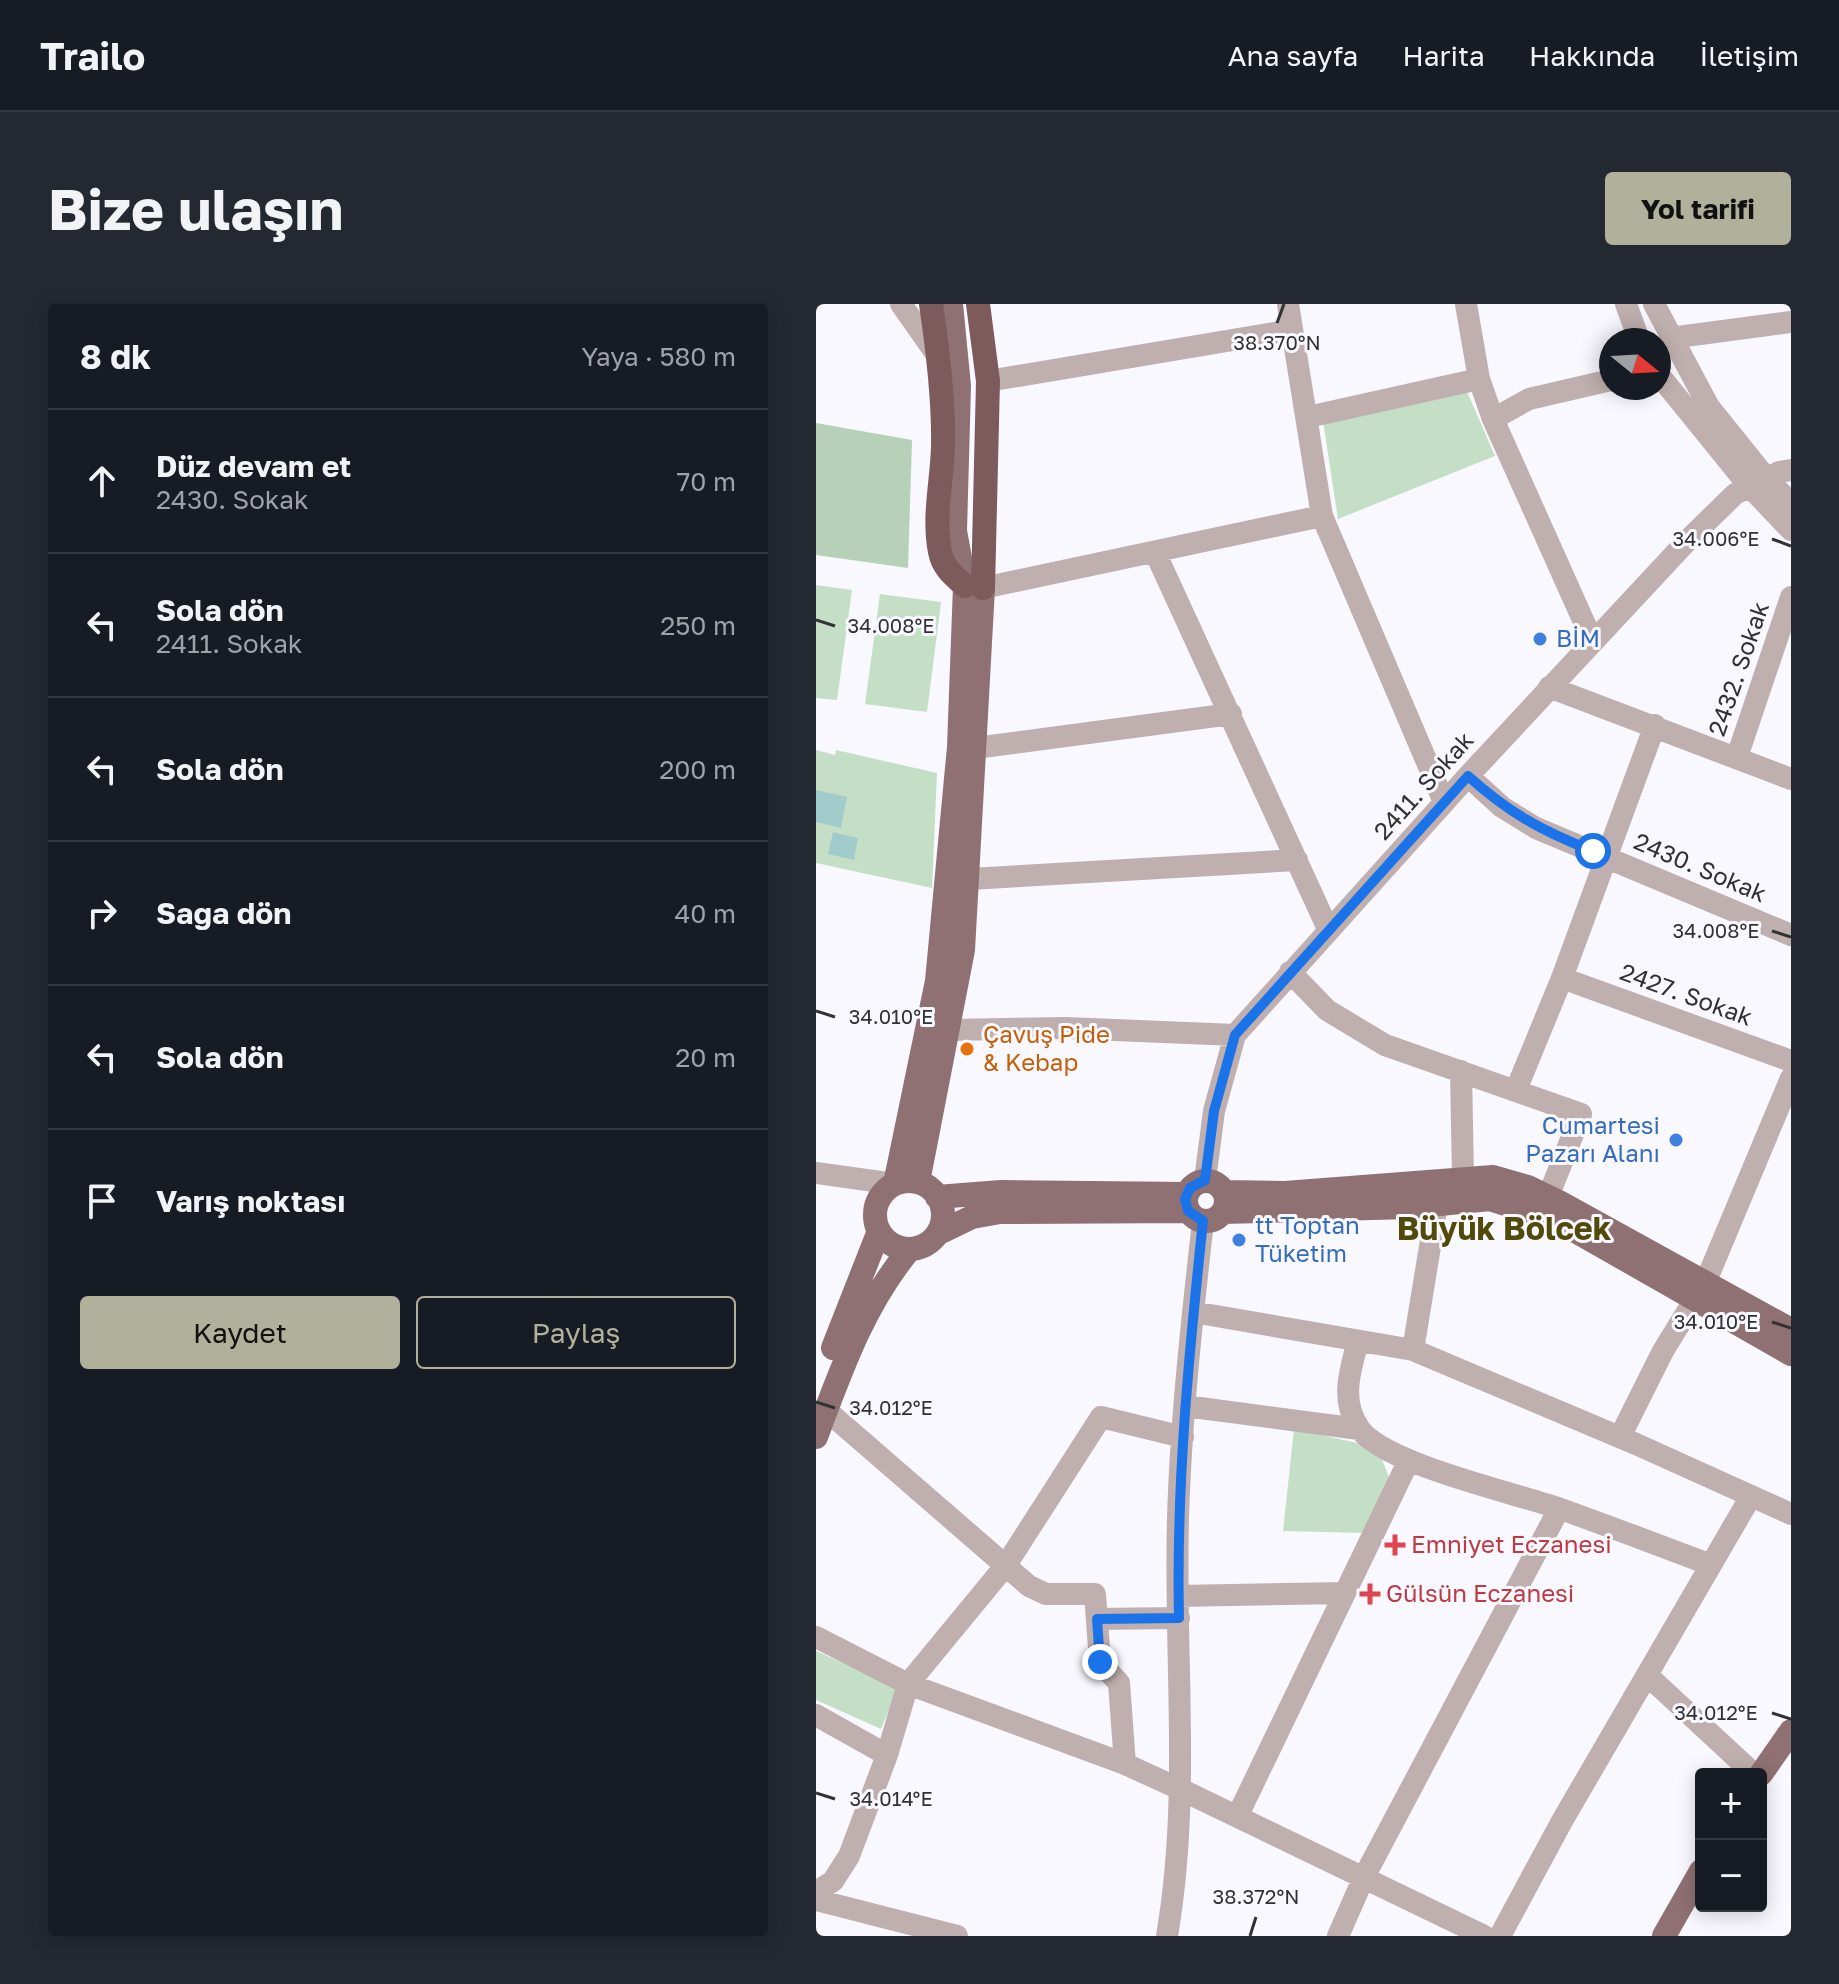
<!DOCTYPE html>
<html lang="tr">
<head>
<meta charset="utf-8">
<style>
  body { margin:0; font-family:"Golos Text",sans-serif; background:#242831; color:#f1f3f6 }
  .controls { position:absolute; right:24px; bottom:24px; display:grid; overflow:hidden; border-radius:8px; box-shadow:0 4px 20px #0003 }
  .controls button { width:72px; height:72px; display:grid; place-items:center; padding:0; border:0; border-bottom:2px solid #363941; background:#171b24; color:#f1f3f6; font:40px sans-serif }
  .compass { position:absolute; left:783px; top:24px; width:72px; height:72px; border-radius:50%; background:#171b24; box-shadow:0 4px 20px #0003; rotate:108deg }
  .stop { position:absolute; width:24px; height:24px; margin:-18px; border:6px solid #1a73e8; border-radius:50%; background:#fff }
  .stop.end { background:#1a73e8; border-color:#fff; box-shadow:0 2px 8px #0008 }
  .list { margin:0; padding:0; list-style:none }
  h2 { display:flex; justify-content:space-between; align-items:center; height:104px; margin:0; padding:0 32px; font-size:34px }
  h2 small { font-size:26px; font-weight:400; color:#9ea1a6 }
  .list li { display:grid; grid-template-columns:52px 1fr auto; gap:24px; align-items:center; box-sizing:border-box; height:144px; padding:0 32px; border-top:2px solid #363941 }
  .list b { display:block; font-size:30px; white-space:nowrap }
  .list p { margin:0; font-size:26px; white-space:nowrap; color:#9ea1a6 }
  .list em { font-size:26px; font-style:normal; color:#9ea1a6 }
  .actions { display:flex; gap:16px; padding:24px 32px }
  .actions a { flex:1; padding:18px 0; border:2px solid #b1b09a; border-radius:8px; text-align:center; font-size:28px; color:#b1b09a }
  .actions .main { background:#b1b09a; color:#111 }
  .icon { flex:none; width:44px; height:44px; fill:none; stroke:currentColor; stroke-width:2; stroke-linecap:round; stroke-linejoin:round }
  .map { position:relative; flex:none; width:975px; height:1632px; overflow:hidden; border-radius:8px }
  header { display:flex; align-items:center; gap:48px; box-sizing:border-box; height:112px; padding:0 40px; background:#171b24; border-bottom:2px solid #363941 }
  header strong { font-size:38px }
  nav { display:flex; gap:44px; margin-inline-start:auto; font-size:28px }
  .intro { display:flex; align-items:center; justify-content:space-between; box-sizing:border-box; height:192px; padding:0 48px }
  h1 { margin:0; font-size:56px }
  .button { padding:20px 36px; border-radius:8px; background:#b1b09a; color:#111; font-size:28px; font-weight:700 }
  main { display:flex; gap:48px; padding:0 48px }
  aside { flex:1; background:#171b24; border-radius:8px; box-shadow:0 4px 20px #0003 }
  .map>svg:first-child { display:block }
  .green { fill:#c5dec6 }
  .forest { fill:#b7d1b8 }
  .water { fill:#a2cccc }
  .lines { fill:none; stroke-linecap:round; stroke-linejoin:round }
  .minor { stroke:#c0afaf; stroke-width:22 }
  .major { stroke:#8f7173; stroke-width:24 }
  .highway { stroke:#7d5b5d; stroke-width:24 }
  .route { stroke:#1a73e8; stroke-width:10 }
  .ticks { fill:none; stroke:#323235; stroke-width:3 }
  .shop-dot { fill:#3f7fe0; stroke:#f8f8fe; stroke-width:3 }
  .food-dot { fill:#e8710a; stroke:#f8f8fe; stroke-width:3 }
  .health-dot { fill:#e0444e; stroke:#f8f8fe; stroke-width:3 }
  .labels { text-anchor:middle; stroke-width:6; stroke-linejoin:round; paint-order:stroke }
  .shop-label { font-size:24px; fill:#366cbe; stroke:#f8f8fe; text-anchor:start }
  .street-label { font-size:24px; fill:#323235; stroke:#f8f8fe }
  .food-label { font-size:24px; fill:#c56008; stroke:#f8f8fe; text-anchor:start }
  .health-label { font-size:24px; fill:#be3a42; stroke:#f8f8fe; text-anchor:start }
  .district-label { font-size:32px; font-weight:bold; fill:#524a0a; stroke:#f8f8fe }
  .ticks-label { font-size:20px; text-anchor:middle; fill:#323235; stroke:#f8f8fe; stroke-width:6; stroke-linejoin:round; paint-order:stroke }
</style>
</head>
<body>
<header>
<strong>Trailo</strong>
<nav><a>Ana sayfa</a><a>Harita</a><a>Hakkında</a><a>İletişim</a></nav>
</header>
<div class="intro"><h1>Bize ulaşın</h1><a class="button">Yol tarifi</a></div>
<main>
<aside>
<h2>8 dk<small>Yaya · 580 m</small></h2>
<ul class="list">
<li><svg class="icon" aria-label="ahead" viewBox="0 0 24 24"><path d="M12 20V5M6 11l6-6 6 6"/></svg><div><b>Düz devam et</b><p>2430. Sokak</p></div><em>70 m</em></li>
<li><svg class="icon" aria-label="left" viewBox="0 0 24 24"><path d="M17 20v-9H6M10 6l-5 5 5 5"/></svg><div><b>Sola dön</b><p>2411. Sokak</p></div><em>250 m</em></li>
<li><svg class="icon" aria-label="left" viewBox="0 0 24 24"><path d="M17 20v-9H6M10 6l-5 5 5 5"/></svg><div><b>Sola dön</b></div><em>200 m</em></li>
<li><svg class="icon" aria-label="right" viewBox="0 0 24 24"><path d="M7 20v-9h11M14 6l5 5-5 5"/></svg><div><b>Sağa dön</b></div><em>40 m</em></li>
<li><svg class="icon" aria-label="left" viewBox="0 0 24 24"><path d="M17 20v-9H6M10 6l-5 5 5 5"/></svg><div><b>Sola dön</b></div><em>20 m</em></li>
<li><svg class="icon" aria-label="arrive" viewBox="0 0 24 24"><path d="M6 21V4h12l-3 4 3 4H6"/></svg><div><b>Varış noktası</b></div></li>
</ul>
<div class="actions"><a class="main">Kaydet</a><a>Paylaş</a></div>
</aside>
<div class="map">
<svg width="975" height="1632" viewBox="0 0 975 1632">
  <rect width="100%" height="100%" fill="#f8f8fe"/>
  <path class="green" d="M649,83L679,152L522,215L507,117Z
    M0,281L36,286L21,396L0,394Z
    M64,290L125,298L111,408L49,400Z
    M0,446L19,451L20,446L121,469L116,584L0,559Z
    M478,1125L546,1140L564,1150L574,1176L550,1229L467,1227Z
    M0,1347L82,1384L65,1425L0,1396Z"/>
  <path class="forest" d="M0,119L96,136L92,264L0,251Z"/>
  <path class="water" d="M0,486L31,493L25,524L0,518Z
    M17,528L42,534L38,556L12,550Z"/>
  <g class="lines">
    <path class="minor" d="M85,0L123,54
      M472,0L506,212L628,498
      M650,0L663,75L677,115L776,336
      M810,0L823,36
      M838,0L893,103L950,174L975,199
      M854,34L975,18
      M843,71L933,182L975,226
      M172,77L476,26
      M492,113L663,75
      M677,115L713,95L795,76
      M339,248L512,625
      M167,284L506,212
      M733,383L975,475
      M159,444L415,410
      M921,453L975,293
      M652,472L686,503L720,524L975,631
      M153,575L481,556
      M474,668L511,706L569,741L765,810L732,893
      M746,674L975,757
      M132,726L250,724L419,731
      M645,767L647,873
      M700,786L746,674L839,421
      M0,869L79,880
      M389,876L398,807L419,731L652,472L872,236L919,190L963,168L975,166
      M377,1008L597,1046L820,1140L975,1210
      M542,1037C534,1067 524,1096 543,1124C567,1160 700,1189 745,1205C795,1223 845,1242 895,1261
      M597,1046L621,900
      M369,1102L543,1125
      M10,1106L213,1282L230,1290H279L284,1358L303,1379L309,1460
      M804,1133L847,1047L890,977L975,774
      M362,1292L529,1289
      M281,1315L363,1314
      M0,1333L92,1380L309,1460L366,1486L668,1632
      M831,1371L938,1470
      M0,1411L71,1451
      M422,1511L593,1156
      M0,1588L17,1577L33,1552L71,1451L92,1380L190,1261L285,1113L367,1133
      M0,1596L141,1632
      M351,1632C375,1491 358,1356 362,1214C365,1114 376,1016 387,917
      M522,1632L548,1573L743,1205
      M684,1632L746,1517L935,1192"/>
    <path class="major" d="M370 897a20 20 0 1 1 40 0a20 20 0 1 1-40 0Z
      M59 911a34 34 0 1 1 68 0a34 34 0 1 1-68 0Z
      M102,878L147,646L167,284L161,267
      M79,880L121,677L143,443L149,282L139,227L143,82L135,0
      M408,888L469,889L677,873L712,883L743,898L975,1026
      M121,893L185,888L371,890
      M407,908L594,903L674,895L742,917L975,1050
      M121,930L156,913L184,908L372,907
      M17,1044L63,927
      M0,1133C25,1066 48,1000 94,945
      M945,1470L975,1427
      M848,1632L885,1567"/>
    <path class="highway" d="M115,0C122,47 128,95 127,143C126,178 117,213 124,248C127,264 138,272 149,282
      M162,0L172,77L167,284"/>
  </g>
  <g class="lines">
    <path class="route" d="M284,1358L281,1315L363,1314C360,1180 373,1049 387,917L372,907L369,895L374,884L389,876L398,807L419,731L652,472C693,509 726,527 777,547"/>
  </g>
  <path class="ticks" d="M461,19L468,0M956,235L975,242M0,316L19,322M956,627L975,633M0,707L19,713M956,1018L975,1024M0,1098L19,1104M956,1409L975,1415M0,1489L19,1495M434,1632L440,1613"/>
  <g class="shop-dot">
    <circle cx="724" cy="335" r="8"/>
    <circle cx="860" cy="836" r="8"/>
    <circle cx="423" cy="936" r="8"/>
  </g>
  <circle class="food-dot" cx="151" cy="745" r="8"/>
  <g class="health-dot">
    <path d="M575 1229h8v8h8v8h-8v8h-8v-8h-8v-8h8z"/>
    <path d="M550 1278h8v8h8v8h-8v8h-8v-8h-8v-8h8z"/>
  </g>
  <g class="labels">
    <g class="shop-label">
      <text x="740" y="343">BİM</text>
      <text x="844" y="830" text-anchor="end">Cumartesi<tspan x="844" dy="28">Pazarı Alanı</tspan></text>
      <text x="439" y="930">tt Toptan<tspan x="439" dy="28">Tüketim</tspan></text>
    </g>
    <g class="street-label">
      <text transform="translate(923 365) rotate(-71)" y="8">2432. Sokak</text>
      <text transform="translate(608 482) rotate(-48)" y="8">2411. Sokak</text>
      <text transform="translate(884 564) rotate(23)" y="8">2430. Sokak</text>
      <text transform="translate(870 691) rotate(20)" y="8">2427. Sokak</text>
    </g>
    <g class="food-label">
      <text x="167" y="739">Çavuş Pide<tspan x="167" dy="28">&amp; Kebap</tspan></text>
    </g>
    <g class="health-label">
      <text x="595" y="1249">Emniyet Eczanesi</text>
      <text x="570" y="1298">Gülsün Eczanesi</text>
    </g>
    <g class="district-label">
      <text x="688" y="936">Büyük Bölcek</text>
    </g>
  </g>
  <g class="ticks-label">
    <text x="461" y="46">38.370°N</text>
    <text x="900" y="242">34.006°E</text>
    <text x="75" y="329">34.008°E</text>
    <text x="900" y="634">34.008°E</text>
    <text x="75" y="720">34.010°E</text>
    <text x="900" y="1025">34.010°E</text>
    <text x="75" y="1111">34.012°E</text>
    <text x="900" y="1416">34.012°E</text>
    <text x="75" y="1502">34.014°E</text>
    <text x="440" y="1600">38.372°N</text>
  </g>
</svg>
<div class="controls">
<button>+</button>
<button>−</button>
</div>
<svg class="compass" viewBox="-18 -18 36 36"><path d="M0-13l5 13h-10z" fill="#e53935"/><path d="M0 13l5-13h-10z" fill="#9ea1a6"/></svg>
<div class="stop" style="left:777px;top:547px"></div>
<div class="stop end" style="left:284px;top:1358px"></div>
</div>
</main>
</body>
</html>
